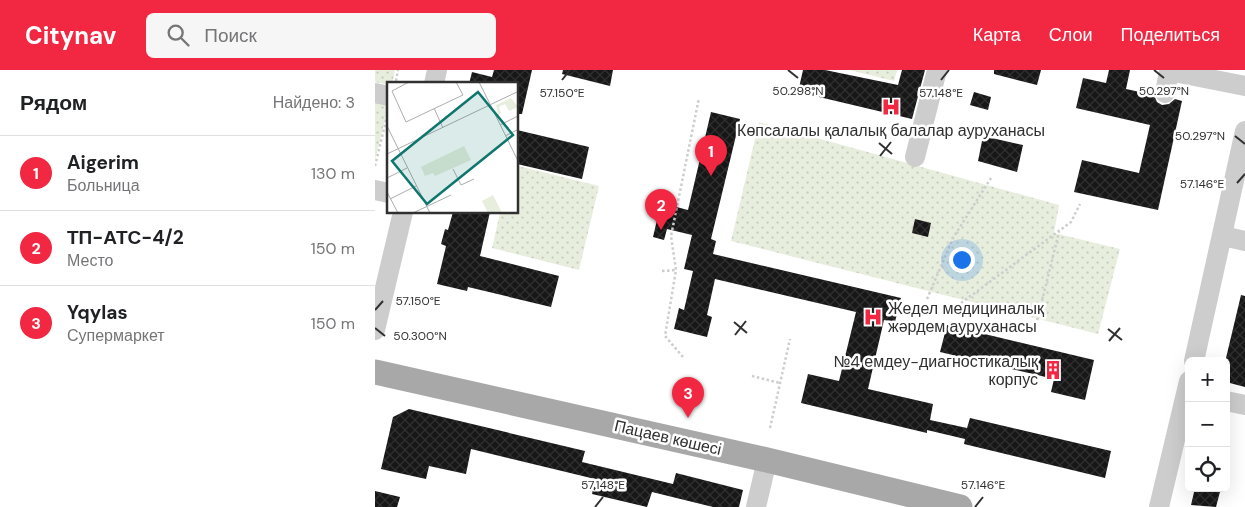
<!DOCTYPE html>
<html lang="ru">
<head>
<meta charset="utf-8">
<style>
  body { margin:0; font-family:"DM Sans",sans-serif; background:#f6f6f6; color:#202124 }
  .controls { position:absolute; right:15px; bottom:15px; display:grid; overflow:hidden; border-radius:8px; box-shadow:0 5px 20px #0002 }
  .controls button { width:45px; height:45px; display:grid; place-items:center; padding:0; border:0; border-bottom:1px solid #e0e0e0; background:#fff; color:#202124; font:25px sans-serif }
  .you { position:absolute; left:586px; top:189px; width:18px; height:18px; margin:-12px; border:4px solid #fff; border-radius:50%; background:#1a73e8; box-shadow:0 0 0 8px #1a73e833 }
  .badge { display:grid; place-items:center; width:32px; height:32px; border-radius:50%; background:#f22742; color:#fff; font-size:16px; font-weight:700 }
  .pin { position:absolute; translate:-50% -41px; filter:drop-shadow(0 1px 2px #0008) }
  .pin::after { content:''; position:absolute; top:26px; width:18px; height:15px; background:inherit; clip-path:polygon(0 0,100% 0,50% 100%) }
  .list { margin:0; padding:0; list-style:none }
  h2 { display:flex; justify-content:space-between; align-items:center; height:65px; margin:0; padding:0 20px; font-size:21px }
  h2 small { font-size:16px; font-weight:400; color:#757577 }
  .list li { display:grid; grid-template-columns:32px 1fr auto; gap:15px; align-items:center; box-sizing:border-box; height:75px; padding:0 20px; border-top:1px solid #e0e0e0 }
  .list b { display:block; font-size:19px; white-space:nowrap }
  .list p { margin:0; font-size:16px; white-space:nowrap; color:#757577 }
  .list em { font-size:16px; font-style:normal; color:#757577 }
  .icon { flex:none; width:28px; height:28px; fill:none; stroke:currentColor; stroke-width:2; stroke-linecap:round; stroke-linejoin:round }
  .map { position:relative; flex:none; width:870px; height:437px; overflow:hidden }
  header { display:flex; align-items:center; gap:30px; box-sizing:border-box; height:70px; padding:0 25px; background:#f22742; color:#fff }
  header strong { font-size:24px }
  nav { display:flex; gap:28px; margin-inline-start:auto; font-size:18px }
  .search { width:350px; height:45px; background:#f6f6f6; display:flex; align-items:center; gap:12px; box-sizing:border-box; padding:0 18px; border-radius:8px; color:#757577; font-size:19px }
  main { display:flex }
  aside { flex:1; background:#fff }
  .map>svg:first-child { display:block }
  .green { fill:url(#green-dots) }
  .building { fill:url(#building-cross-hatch) }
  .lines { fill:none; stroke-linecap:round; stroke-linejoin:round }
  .path { stroke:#cdcdcd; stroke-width:2.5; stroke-dasharray:2.5 2.5; stroke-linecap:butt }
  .minor { stroke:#cdcdcd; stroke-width:20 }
  .major { stroke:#a8a8a8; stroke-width:25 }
  .ticks { fill:none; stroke:#303030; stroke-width:2 }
  .labels { text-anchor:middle; stroke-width:5; stroke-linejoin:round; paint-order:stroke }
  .poi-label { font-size:16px; fill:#303030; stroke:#fff }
  .street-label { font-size:16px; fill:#303030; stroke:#fff }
  .inset-road { fill:none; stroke:#acacac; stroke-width:1 }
  .view { fill:#0f766e; fill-opacity:0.15; stroke:#0f766e; stroke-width:2.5 }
  .inset-edge { fill:none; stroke:#303030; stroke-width:2.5 }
  .ticks-label { font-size:12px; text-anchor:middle; fill:#303030; stroke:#fff; stroke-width:5; stroke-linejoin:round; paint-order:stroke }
</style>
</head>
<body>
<header>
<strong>Citynav</strong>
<div class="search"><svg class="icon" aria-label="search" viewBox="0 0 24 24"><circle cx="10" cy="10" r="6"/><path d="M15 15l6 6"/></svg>Поиск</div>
<nav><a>Карта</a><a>Слои</a><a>Поделиться</a></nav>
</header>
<main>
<aside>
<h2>Рядом<small>Найдено: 3</small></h2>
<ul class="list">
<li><span class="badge">1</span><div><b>Aigerim</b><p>Больница</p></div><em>130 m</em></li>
<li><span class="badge">2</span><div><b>ТП-АТС-4/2</b><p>Место</p></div><em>150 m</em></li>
<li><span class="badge">3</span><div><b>Yqylas</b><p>Супермаркет</p></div><em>150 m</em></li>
</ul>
</aside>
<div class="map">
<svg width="870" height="437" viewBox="0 0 870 437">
  <defs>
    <pattern id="green-dots" width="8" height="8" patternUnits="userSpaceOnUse" patternTransform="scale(1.25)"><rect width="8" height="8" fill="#e7eedd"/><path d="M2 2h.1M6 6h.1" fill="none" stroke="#c6ccbe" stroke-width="1.8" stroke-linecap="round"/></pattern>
    <pattern id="building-cross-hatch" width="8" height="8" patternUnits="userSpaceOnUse" patternTransform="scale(1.25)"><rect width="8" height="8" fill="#171717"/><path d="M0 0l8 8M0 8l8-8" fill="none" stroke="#303030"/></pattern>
  </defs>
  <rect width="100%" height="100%" fill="#fff"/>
  <path class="green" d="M0,0H20L17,14L14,15L0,12Z
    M474,0H522L519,11Z
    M0,29L14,33L0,90Z
    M384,52L684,135L679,163L745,179L723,264L356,171Z
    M143,96L224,116L204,200L117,178L125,143L142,142Z"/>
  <path class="building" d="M119,0H157L147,44H142V14H94L97,2L117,7Z
    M188,0H238L235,16L187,4Z
    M428,0H450L523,15L527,0H550L537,49L423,22Z
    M619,0H666L662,15L619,4Z
    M734,0H755L751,19L779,25L782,32L787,35L794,34L800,29L807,31L783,140L699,122L707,90L764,103L775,55L701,38L708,8L731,13Z
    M599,22L616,27L613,40L595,35Z
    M336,42L365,49L336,169L341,171L338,184L526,228L520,252L509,250L493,319L558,334L555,350L592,358L595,348L736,381L730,408L589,374L590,369L552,360V363L426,333L433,304L464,311L481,242L340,209L332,245L337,247L332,267L299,259L304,238L309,240L318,201L309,199L317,165L292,159L289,170L278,167L286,133L313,140Z
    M142,60L214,77L207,109L142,94Z
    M608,66L648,75L642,102L603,91Z
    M78,142H115L105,186L184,206L176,237L93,217L92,221L62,214L71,176L66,174L70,159L73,160Z
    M540,149L556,153L553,167L537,163Z
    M866,225L870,226V317L851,312V288Z
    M572,255L719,290L710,330L676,322L679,309L565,282Z
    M34,339L210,381L207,392L298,414L301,403L368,420L364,437H338L277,422L272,437L217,424L220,409L96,379L91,404L54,396L51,409L6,399L18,347Z
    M820,418H846L841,437L816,435Z
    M0,421L25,427L22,437H0Z"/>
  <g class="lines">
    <path class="path" d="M21,11L23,0
      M0,96L13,42
      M287,201L301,200
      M552,229L578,168L616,108
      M582,236L696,152L705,134
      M661,255L684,162
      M308,287L290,266L301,200L296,166L324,28
      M377,306L405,313
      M395,358L415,269"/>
    <path class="minor" d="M59,14L62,0
      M0,23L14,26
      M790,23L794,1L870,16
      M540,87L562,0
      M0,120L14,123
      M848,166L870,171
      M0,260L28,142
      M819,291L870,61
      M851,331L870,335
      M381,437L392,390
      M784,437L814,311"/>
    <path class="major" d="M0,302L392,390L585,437"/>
  </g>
  <path class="ticks" d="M413,0L423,8M779,0L789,8M187,10L195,0M566,10L574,0M860,66L870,74M504,73L517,84M505,86L516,72M862,113L870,104M0,240L8,231M359,252L372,263M0,258L10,266M733,259L747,270M360,265L371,251M734,271L745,258M220,437L228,427M600,437L608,427"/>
  <defs>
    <g id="hospital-bare" transform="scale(1.5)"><path d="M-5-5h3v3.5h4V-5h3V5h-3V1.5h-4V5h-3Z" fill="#f22742" stroke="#fff" stroke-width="2.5" paint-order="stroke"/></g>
    <g id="building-bare" transform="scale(1.5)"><path d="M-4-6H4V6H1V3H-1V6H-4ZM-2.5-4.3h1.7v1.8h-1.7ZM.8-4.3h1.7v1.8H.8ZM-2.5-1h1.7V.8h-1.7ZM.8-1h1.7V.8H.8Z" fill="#f22742" stroke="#fff" stroke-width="2.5" paint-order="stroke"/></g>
  </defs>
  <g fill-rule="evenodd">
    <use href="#hospital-bare" x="516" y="37"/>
    <use href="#hospital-bare" x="498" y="247"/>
    <use href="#building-bare" x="678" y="300"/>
  </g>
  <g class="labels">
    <g class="poi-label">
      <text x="516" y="66">Көпсалалы қалалық балалар ауруханасы</text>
      <text x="513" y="244" text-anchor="start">Жедел медициналық<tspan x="513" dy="18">жәрдем ауруханасы</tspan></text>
      <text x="663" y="297" text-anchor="end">№4 емдеу-диагностикалық<tspan x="663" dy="18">корпус</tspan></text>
    </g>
    <g class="street-label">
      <text transform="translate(293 367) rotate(13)" y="6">Пацаев көшесі</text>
    </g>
  </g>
  <g transform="translate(12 12)">
    <rect width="131" height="131" fill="#fff"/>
    <path d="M124,16L131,25L122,29L118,22L112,25L114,31L111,33L109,23ZM77,64L84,78L48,94L46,91L38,94L34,85Z" fill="#e7eedd"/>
    <path d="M106,113L115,131H101L95,119Z" fill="#e7eedd"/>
    <path class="inset-road" d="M22,0L5,9L19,40L76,13L69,0M92,0L103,22M103,22L132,81M47,26L56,46M113,43L131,34M0,44L43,131M118,54L132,47M0,72L132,9M66,87L74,103L87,97M0,96L20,86M0,110L11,131M3,117L29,104M26,131L64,113"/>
    <path class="view" d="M91,10L126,53L40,122L5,79Z"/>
    <rect width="131" height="131" class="inset-edge"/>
  </g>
  <g class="ticks-label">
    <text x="423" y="25">50.298°N</text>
    <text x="789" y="25">50.297°N</text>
    <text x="187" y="27">57.150°E</text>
    <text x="566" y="27">57.148°E</text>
    <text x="825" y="70">50.297°N</text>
    <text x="827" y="118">57.146°E</text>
    <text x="43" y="235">57.150°E</text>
    <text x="45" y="270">50.300°N</text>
    <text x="228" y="419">57.148°E</text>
    <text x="608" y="419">57.146°E</text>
  </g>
</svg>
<div class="controls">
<button>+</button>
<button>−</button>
<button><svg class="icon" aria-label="locate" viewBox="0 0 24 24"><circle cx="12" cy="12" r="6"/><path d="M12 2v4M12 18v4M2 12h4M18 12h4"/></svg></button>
</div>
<div class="you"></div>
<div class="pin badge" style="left:336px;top:106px">1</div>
<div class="pin badge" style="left:286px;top:160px">2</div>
<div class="pin badge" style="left:313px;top:348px">3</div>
</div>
</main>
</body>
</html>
